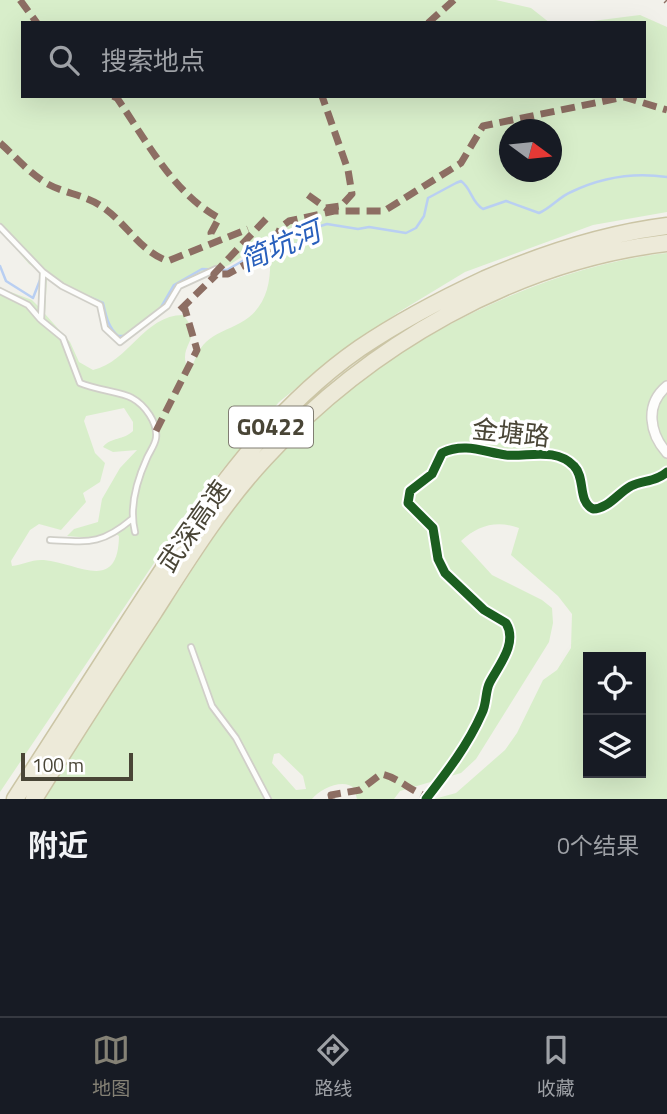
<!DOCTYPE html>
<html lang="zh">
<head>
<meta charset="utf-8">
<style>
  body { margin:0; font-family:"Titillium Web","Noto Sans SC",sans-serif; background:#20242c; color:#f1f3f6 }
  .controls { position:absolute; right:21px; bottom:21px; display:grid; overflow:hidden; border-radius:0px; box-shadow:0 7px 28px #0002 }
  .controls button { width:63px; height:63px; display:grid; place-items:center; padding:0; border:0; border-bottom:2px solid #363941; background:#171b24; color:#f1f3f6; font:35px sans-serif }
  .compass { position:absolute; left:499px; top:119px; width:63px; height:63px; border-radius:50%; background:#171b24; box-shadow:0 7px 28px #0002; rotate:105deg }
  .scale { position:absolute; left:21px; bottom:18px; width:112px; box-sizing:border-box; padding-left:7px; border:4px solid #494536; border-top:0; font-size:19px; line-height:24px; white-space:nowrap; color:#494536; -webkit-text-stroke:5px #fff; paint-order:stroke }
  .list { margin:0; padding:0; list-style:none }
  h2 { display:flex; justify-content:space-between; align-items:center; height:91px; margin:0; padding:0 28px; font-size:30px }
  h2 small { font-size:23px; font-weight:400; color:#9ea1a6 }
  .icon { flex:none; width:38px; height:38px; fill:none; stroke:currentColor; stroke-width:2; stroke-linecap:round; stroke-linejoin:round }
  .map { position:relative; flex:none; width:667px; height:799px; overflow:hidden }
  .search { position:absolute; background:#171b24; box-shadow:0 7px 28px #0002; left:21px; right:21px; top:21px; height:77px; display:flex; align-items:center; gap:18px; box-sizing:border-box; padding:0 24px; border-radius:0px; color:#9ea1a6; font-size:26px }
  .sheet { height:217px; background:#171b24 }
  nav { display:flex; justify-content:space-around; align-items:center; box-sizing:border-box; height:98px; border-top:2px solid #363941; background:#171b24; font-size:19px; color:#9ea1a6 }
  nav a { display:grid; justify-items:center; gap:4px }
  nav .on { color:#848175 }
  .map>svg:first-child { display:block }
  .green { fill:#d8eeca; fill-rule:evenodd }
  .lines { fill:none; stroke-linecap:round; stroke-linejoin:round }
  .stream { stroke:#b9cff2; stroke-width:2.5 }
  .lane-casing { stroke:#d0cfc8; stroke-width:8 }
  .street-casing { stroke:#d0cfc8; stroke-width:12 }
  .highway-casing { stroke:#cbc5a5; stroke-width:19 }
  .lane { stroke:#fdfdfc; stroke-width:4.5 }
  .street { stroke:#fdfdfc; stroke-width:9 }
  .highway { stroke:#edead9; stroke-width:16 }
  .quiet { stroke:#8d6e63; stroke-width:7; stroke-dasharray:14 7; stroke-linecap:butt }
  .cycleway-casing { stroke:#fff; stroke-width:13 }
  .cycleway { stroke:#1b5e20; stroke-width:9 }
  .labels { text-anchor:middle; stroke-width:7; stroke-linejoin:round; paint-order:stroke }
  .shield { fill:#fff; stroke:#807d72; stroke-width:2 }
  .shield-label { font-size:24px; font-weight:bold; fill:#494536 }
  .street-label { font-size:26px; fill:#494536; stroke:#fff }
  .water-label { font-size:28px; font-style:italic; fill:#285fbc; stroke:#fff }
</style>
</head>
<body>
<div class="map">
<svg width="667" height="799" viewBox="0 0 667 799">
  <rect width="100%" height="100%" fill="#f2f1eb"/>
  <path class="green" d="M0,0H496L531,8L550,23H23V96H644V23H577L640,15L667,27V212L593,225L465,272L399,312L338,354L279,402L195,502L0,792V288L32,300L39,307L40,271L29,264L0,230ZM510,130H552V172H510ZM269,240C272,272 272,306 240,323C229,329 214,334 206,342C199,348 196,358 192,366L186,364C180,343 204,338 183,315C144,315 129,362 93,370L79,362L70,342L45,314L47,279L98,305L104,329L119,345L168,307L179,287L229,265ZM124,408L133,422V431C124,440 111,437 103,447L113,452L137,450L120,468L102,499L98,522L74,529L67,536L91,538L112,531L119,536C118,594 78,563 44,560C32,559 22,565 12,566L11,561L30,530L39,524L61,530L86,502L83,493L100,482L105,463L95,453L84,421L86,416Z
    M667,253V799H434L456,793L505,750L517,733L543,680L557,670L571,648L572,614L558,596L511,555L519,528C497,520 478,525 461,541L492,575L542,600L552,608L553,623L549,642L476,759L461,773L400,791L394,799H357L354,788C343,778 320,789 312,799H43C83,733 127,668 170,604C205,551 238,496 281,449C369,353 538,266 667,253ZM588,657H641V773H588ZM279,753L303,776L306,789L296,790L272,763L274,754Z"/>
  <g class="lines">
    <path class="stream" d="M0,266L6,281L33,298L40,280
      M89,297L103,303C106,316 108,327 118,336H124
      M160,309L174,285L202,269L227,270L270,245L296,244L308,238L317,227L327,224L358,229L369,227L406,233L416,228L424,216L428,198L456,183L461,181C472,189 471,202 483,209L506,201L539,213C551,208 559,197 571,192C602,177 633,172 667,177
      M132,330L155,313"/>
    <g class="lane-casing">
      <path id="lane" d="M0,227L43,272
        M0,291L28,305L40,319
        M135,532C129,508 137,480 147,458C150,451 155,445 156,438C158,423 145,405 132,398C122,392 96,390 80,383L63,338L41,320L43,272L62,286L100,305L105,328L120,342L167,306L179,286L216,269
        M50,540C89,542 101,545 132,519
        M191,647L212,706L236,738L268,799"/>
    </g>
    <g class="street-casing">
      <path id="street" d="M667,386C644,405 650,434 667,453
        M426,799C447,772 468,745 482,713C487,703 485,691 490,682C499,665 518,643 506,623L484,610L445,573L438,559L433,528L408,503L410,491L432,474L442,453C465,442 484,452 506,455C528,457 556,447 574,466C586,478 577,501 593,509C608,509 618,493 631,486C643,480 656,482 667,472"/>
    </g>
    <g class="highway-casing">
      <path id="highway" d="M15,799C54,738 93,678 132,617C196,519 262,416 360,348C400,321 442,299 485,279C543,254 604,234 667,226
        M34,799C73,736 113,674 154,612C188,559 222,504 265,458C368,346 514,261 667,243"/>
    </g>
    <use href="#lane" class="lane"/>
    <use href="#street" class="street"/>
    <use href="#highway" class="highway"/>
    <path class="quiet" d="M20,0L37,23
      M666,0L667,1
      M428,23L454,0
      M113,96L117,98C146,140 173,193 219,218L211,233L213,243
      M0,143C15,156 28,172 46,183C63,193 85,195 101,206C126,222 139,251 168,261L248,229
      M308,195L326,208L341,206L352,194L348,170L322,96
      M266,219L214,274H228L259,257L271,248L281,227L289,221L334,211H384L461,163L483,126L624,97L667,110
      M180,310L216,275
      M156,431L197,350L184,306
      M332,799L331,795L360,790L381,774C397,777 411,791 428,797"/>
    <g class="cycleway-casing">
      <path id="cycleway" d="M426,799C447,772 468,745 482,713C487,703 485,691 490,682C499,665 518,643 506,623L484,610L445,573L438,559L433,528L408,503L410,491L432,474L442,453C465,442 484,452 506,455C528,457 556,447 574,466C586,478 577,501 593,509C608,509 618,493 631,486C643,480 656,482 667,472"/>
    </g>
    <use href="#cycleway" class="cycleway"/>
  </g>
  <g class="labels">
    <rect class="shield" x="229" y="406.5" width="84" height="41" rx="5"/>
    <g class="shield-label">
      <text x="271" y="435">G0422</text>
    </g>
    <g class="street-label">
      <text transform="translate(511 433) rotate(6)" y="9">金塘路</text>
      <text transform="translate(194 526) rotate(-55)" y="9">武深高速</text>
    </g>
    <g class="water-label">
      <text transform="translate(280 246) rotate(-23)" y="10">简坑河</text>
    </g>
  </g>
</svg>
<div class="controls">
<button><svg class="icon" aria-label="locate" viewBox="0 0 24 24"><circle cx="12" cy="12" r="6"/><path d="M12 2v4M12 18v4M2 12h4M18 12h4"/></svg></button>
<button><svg class="icon" aria-label="layers" viewBox="0 0 24 24"><path d="M12 4l9 5-9 5-9-5zM3 14l9 5 9-5"/></svg></button>
</div>
<svg class="compass" viewBox="-18 -18 36 36"><path d="M0-13l5 13h-10z" fill="#e53935"/><path d="M0 13l5-13h-10z" fill="#9ea1a6"/></svg>
<div class="scale">100 m</div>
<div class="search"><svg class="icon" aria-label="search" viewBox="0 0 24 24"><circle cx="10" cy="10" r="6"/><path d="M15 15l6 6"/></svg>搜索地点</div>
</div>
<section class="sheet">
<h2>附近<small>0个结果</small></h2>
<ul class="list">
</ul>
</section>
<nav>
<a class="on"><svg class="icon" aria-label="map" viewBox="0 0 24 24"><path d="M3 6l6-2 6 2 6-2v14l-6 2-6-2-6 2zM9 4v14M15 6v14"/></svg>地图</a>
<a><svg class="icon" aria-label="directions" viewBox="0 0 24 24"><path d="M12 3l9 9-9 9-9-9zM9 14v-3h6M13 9l2 2-2 2"/></svg>路线</a>
<a><svg class="icon" aria-label="saved" viewBox="0 0 24 24"><path d="M7 4h10v16l-5-4-5 4z"/></svg>收藏</a>
</nav>
</body>
</html>
